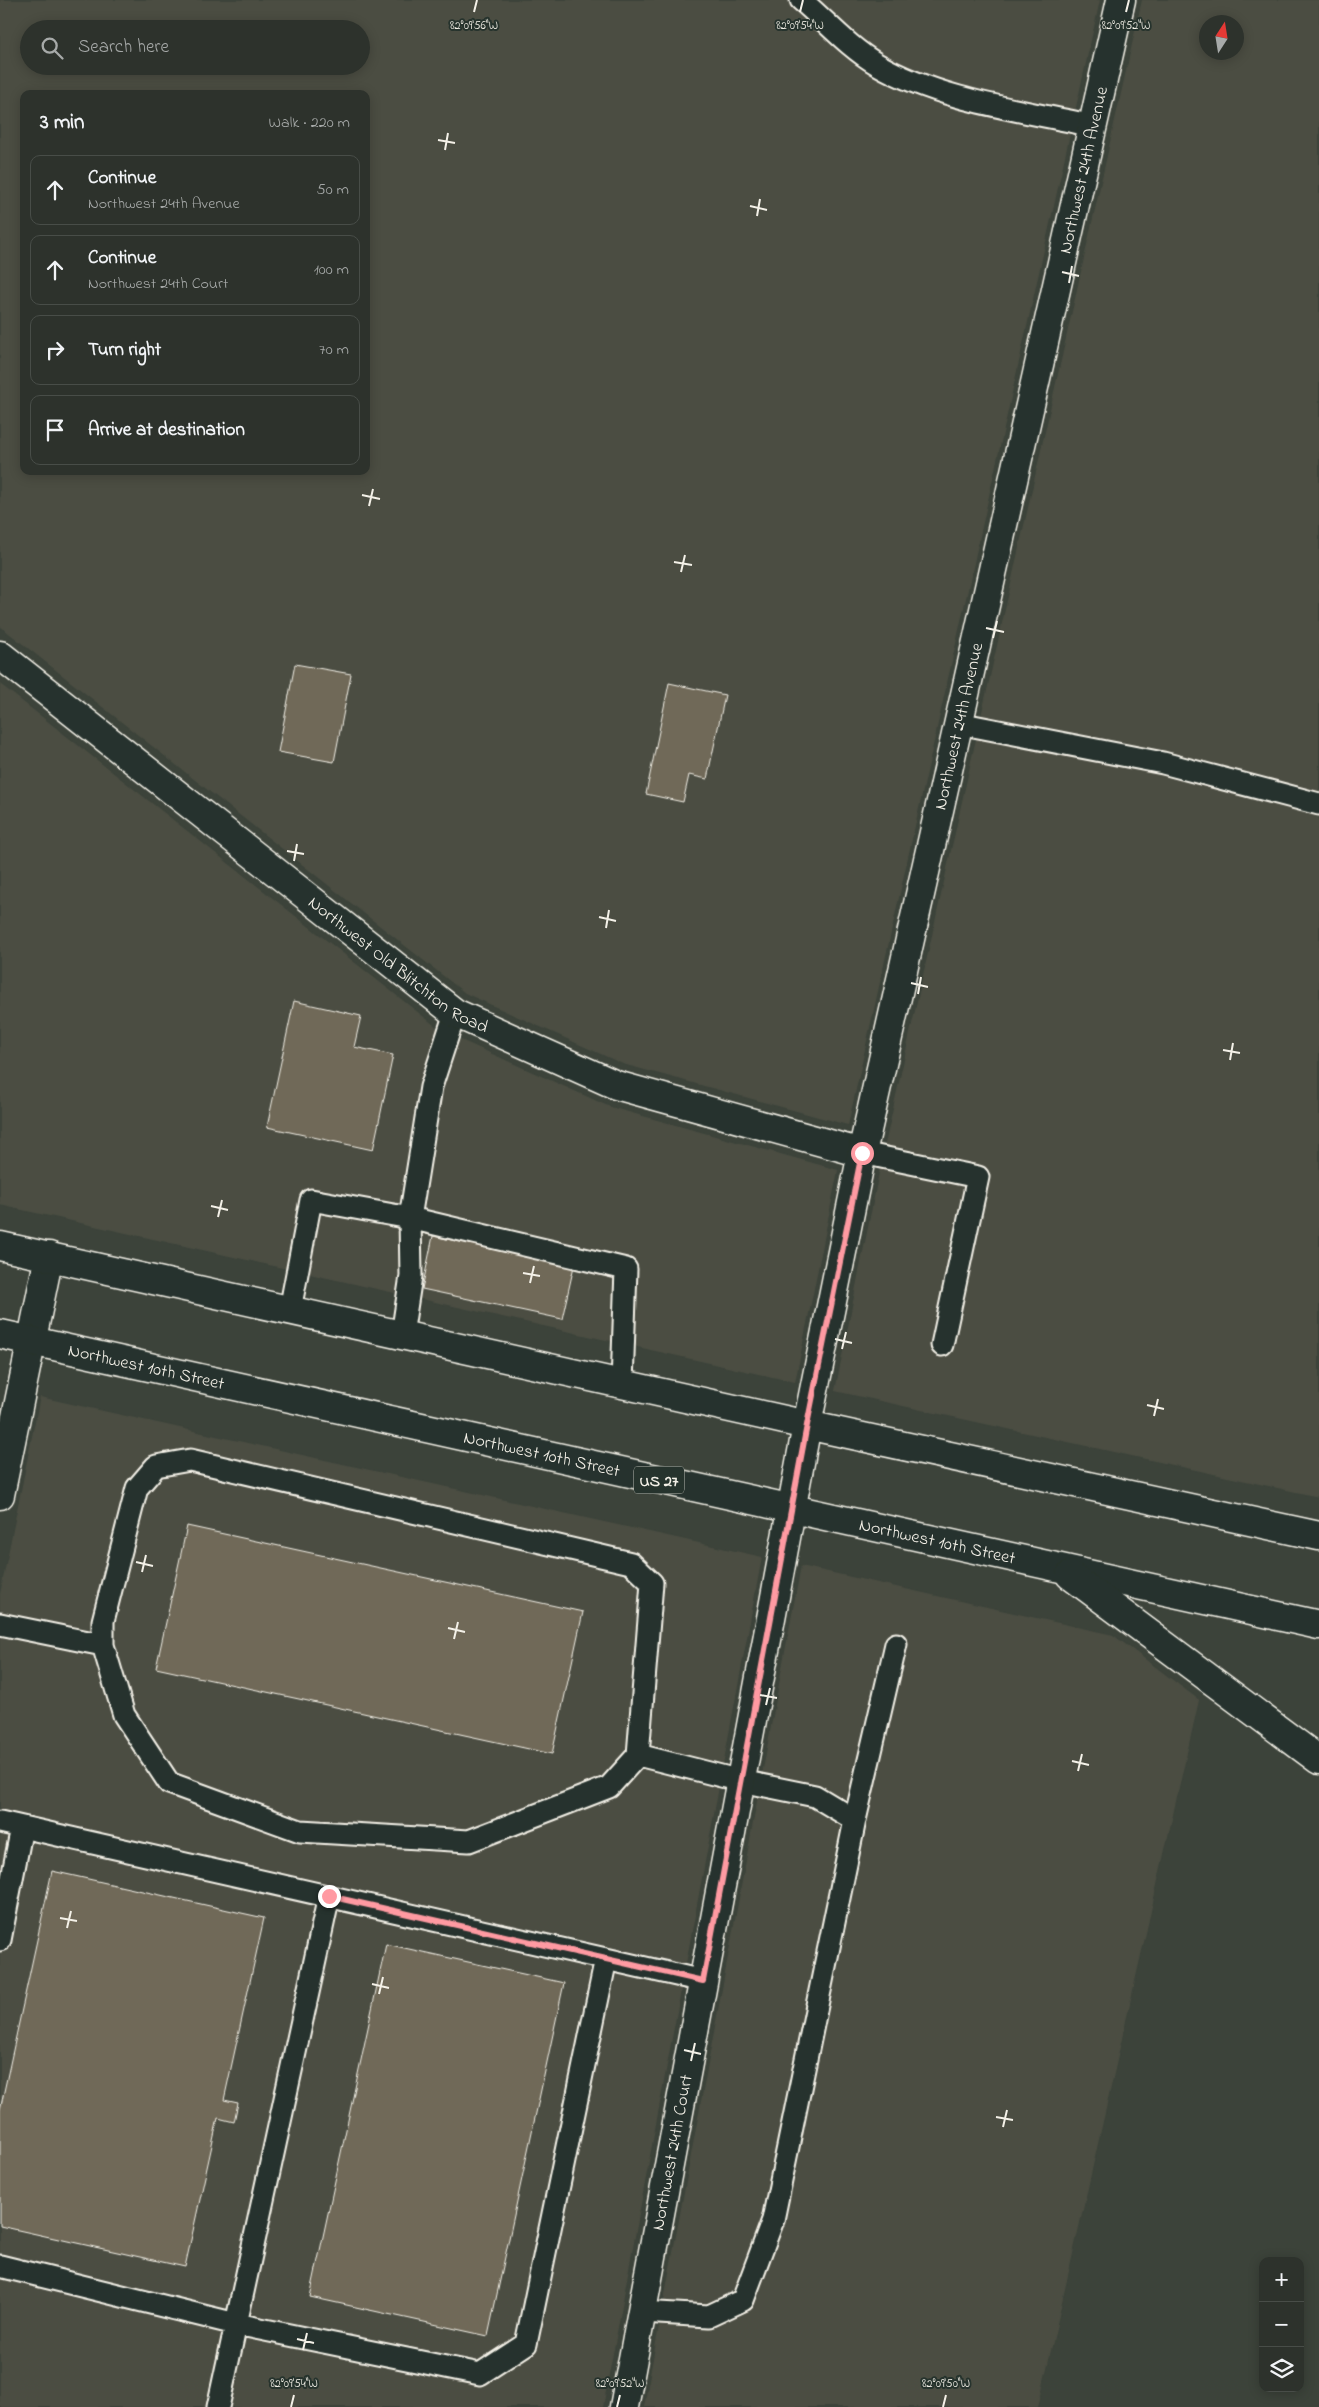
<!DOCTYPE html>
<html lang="en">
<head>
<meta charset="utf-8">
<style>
  body { margin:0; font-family:"Indie Flower",sans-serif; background:#393e38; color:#f1f3f6 }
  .controls { position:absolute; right:15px; bottom:15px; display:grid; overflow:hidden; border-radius:10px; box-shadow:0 2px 12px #0003 }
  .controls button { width:45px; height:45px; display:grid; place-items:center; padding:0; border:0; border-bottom:1px solid #484d48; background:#2d322c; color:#f1f3f6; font:25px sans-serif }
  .compass { position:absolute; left:1199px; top:15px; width:45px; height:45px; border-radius:50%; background:#2d322c; box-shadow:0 2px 12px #0003; rotate:12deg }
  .stop { position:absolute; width:15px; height:15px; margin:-11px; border:4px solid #ff9aa2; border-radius:50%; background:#fff }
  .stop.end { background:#ff9aa2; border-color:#fff; box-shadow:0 1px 5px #0008 }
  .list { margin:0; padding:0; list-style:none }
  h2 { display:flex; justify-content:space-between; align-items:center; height:65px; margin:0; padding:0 20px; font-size:21px }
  h2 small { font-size:16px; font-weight:400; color:#a7aaa9 }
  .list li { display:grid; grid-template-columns:32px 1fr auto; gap:15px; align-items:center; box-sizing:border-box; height:70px; margin:0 10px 10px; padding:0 10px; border:1px solid #484d48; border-radius:10px }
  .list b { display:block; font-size:19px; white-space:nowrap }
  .list p { margin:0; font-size:16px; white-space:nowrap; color:#a7aaa9 }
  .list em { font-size:16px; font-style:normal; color:#a7aaa9 }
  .icon { flex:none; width:28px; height:28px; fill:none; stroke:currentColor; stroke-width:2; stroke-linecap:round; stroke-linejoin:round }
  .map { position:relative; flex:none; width:1319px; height:2407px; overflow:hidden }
  .search { position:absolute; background:#2d322c; box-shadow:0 2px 12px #0003; left:20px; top:20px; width:350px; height:55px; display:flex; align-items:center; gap:12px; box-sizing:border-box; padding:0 18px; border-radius:28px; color:#a7aaa9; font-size:19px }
  .panel { position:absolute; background:#2d322c; box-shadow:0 2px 12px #0003; left:20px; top:90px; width:350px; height:385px; border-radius:10px }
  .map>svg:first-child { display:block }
  .built { fill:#4c4e43; fill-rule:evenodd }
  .building { fill:#706958; stroke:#f4f1e8 }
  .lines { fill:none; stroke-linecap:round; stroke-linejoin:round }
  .lane-casing { stroke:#f4f1e8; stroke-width:25 }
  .street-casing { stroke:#f4f1e8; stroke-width:31 }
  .highway-casing { stroke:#f4f1e8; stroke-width:31 }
  .lane { stroke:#26332d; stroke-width:21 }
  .street { stroke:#26332d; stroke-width:28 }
  .highway { stroke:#26332d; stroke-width:28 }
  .route { stroke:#ff9aa2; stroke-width:6 }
  .ticks { fill:none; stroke:#f4f1e8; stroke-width:2 }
  .labels { text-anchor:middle; stroke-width:4; stroke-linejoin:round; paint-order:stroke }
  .shield { fill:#26332d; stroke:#b6b8b0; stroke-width:1 }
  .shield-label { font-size:16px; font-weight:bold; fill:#f4f1e8 }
  .street-label { font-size:18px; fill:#f4f1e8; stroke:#26332d }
  .ticks-label { font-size:12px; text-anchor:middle; fill:#f4f1e8; stroke:#26332d; stroke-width:4; stroke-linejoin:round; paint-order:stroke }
</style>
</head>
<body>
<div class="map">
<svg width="1319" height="2407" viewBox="0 0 1319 2407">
  <rect width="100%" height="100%" fill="#3c433a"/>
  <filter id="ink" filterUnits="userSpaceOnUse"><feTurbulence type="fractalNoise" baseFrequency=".02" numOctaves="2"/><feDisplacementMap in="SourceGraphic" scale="10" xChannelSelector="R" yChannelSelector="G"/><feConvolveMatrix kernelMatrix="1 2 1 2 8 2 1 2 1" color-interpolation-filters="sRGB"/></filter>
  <g filter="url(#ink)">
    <path class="built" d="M0,0H1100L848,1125L623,1064L465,993L0,626ZM29,29H361V66H29ZM24,94H366V471H24Z
      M1142,0H1319V1497L835,1391L882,1158ZM1206,22H1236V52H1206Z
      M0,684L443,1032L610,1107L838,1170L795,1382L0,1205Z
      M40,1397L762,1557L603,2407H0V1594Z
      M801,1566L1113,1635L1199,1700L1038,2407H644Z"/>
    <path class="building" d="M295,664L351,674L334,762L278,752Z
      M669,683L725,695L707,779L689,775L683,802L646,794Z
      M294,1001L361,1016L354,1047L393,1055L373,1150L267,1127Z
      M433,1236L574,1266L562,1319L422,1289Z
      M187,1526L583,1612L552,1754L156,1668Z
      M52,1871L264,1918L224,2100L238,2103L234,2122L218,2118L185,2267L0,2226V2110Z
      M386,1944L564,1983L488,2336L310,2297Z"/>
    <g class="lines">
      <g class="lane-casing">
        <path id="lane" d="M801,0C826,21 848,47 877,64C941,101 1021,110 1093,126
          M958,723L1163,763L1319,804
          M862,1153L978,1177L942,1345
          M290,1310L311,1200L410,1218L626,1269L622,1384
          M402,1335L411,1276L410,1218L431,1087L455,1013
          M0,1624L103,1645
          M638,1755L652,1583L631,1563L190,1460L156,1466L137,1488L103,1621V1645L124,1715L169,1783L300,1831L469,1841L609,1787L638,1755L741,1781L815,1796L855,1820L773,2220L743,2300L709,2316L642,2312
          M855,1820L896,1644
          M0,1822L703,1981
          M0,1940L22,1827
          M0,2266L236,2324L480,2374L526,2344L606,1959
          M218,2407L329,1896"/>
      </g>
      <g class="street-casing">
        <g id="street">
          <path id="s1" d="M0,655L455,1013L616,1085L862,1153"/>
          <path d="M0,1495L49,1256"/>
          <path id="s2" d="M624,2407L807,1425L862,1153L1121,0"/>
        </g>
      </g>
      <g class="highway-casing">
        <g id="highway">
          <path d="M0,1246L807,1425L1319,1536"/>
          <path id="s3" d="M0,1334L1319,1625"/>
          <path d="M1070,1575L1319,1760"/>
        </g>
      </g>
      <use href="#lane" class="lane"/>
      <use href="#street" class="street"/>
      <use href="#highway" class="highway"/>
    </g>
  </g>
  <g class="lines" filter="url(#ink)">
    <path class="route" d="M329,1896L703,1981L807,1425L862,1153"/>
  </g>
  <path class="ticks" d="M474,12L477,0M800,12L803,0M1126,12L1129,0M438,140L455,143M445,150L448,133M750,206L767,210M757,216L760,199M1062,272L1079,276M1069,283L1072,266M362,495L380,499M369,506L373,489M674,562L692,565M681,572L685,555M986,628L1004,632M993,638L997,621M287,851L304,854M294,861L297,844M599,917L616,921M606,928L609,910M911,983L928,987M918,994L921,977M1223,1050L1240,1053M1230,1060L1233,1043M211,1206L228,1210M218,1217L222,1200M523,1273L540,1276M530,1283L534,1266M835,1339L852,1343M842,1349L846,1332M1147,1405L1164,1409M1154,1416L1158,1399M136,1562L153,1566M142,1572L146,1555M448,1628L465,1632M454,1639L458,1622M760,1695L777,1698M766,1705L770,1688M1072,1761L1089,1765M1078,1771L1082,1754M60,1918L77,1921M67,1928L71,1911M372,1984L389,1988M379,1994L383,1977M684,2050L701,2054M691,2061L695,2043M996,2117L1013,2120M1003,2127L1007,2110M297,2339L314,2343M303,2350L307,2333M291,2407L294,2395M617,2407L620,2395M943,2407L946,2395"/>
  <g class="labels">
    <rect class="shield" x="634" y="1466.5" width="50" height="27" rx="4"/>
    <g class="shield-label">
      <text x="659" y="1486">US 27</text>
    </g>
    <g class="street-label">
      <text dy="6" stroke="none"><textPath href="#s2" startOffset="2284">Northwest 24th Avenue</textPath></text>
      <text dy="6" stroke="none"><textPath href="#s2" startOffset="1714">Northwest 24th Avenue</textPath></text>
      <text dy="6" stroke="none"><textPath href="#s1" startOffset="505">Northwest Old Blitchton Road</textPath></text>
      <text dy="6" stroke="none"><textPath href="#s3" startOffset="150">Northwest 10th Street</textPath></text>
      <text dy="6" stroke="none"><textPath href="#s3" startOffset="555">Northwest 10th Street</textPath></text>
      <text dy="6" stroke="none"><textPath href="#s3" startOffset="960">Northwest 10th Street</textPath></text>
      <text dy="6" stroke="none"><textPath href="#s2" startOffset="259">Northwest 24th Court</textPath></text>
    </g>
  </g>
  <g class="ticks-label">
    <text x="474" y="29">82°09'56"W</text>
    <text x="800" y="29">82°09'54"W</text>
    <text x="1126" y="29">82°09'52"W</text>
    <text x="294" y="2387">82°09'54"W</text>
    <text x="620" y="2387">82°09'52"W</text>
    <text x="946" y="2387">82°09'50"W</text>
  </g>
</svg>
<div class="controls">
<button>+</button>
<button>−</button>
<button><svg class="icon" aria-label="layers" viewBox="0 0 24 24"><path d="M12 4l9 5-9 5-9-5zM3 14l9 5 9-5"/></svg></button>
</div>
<svg class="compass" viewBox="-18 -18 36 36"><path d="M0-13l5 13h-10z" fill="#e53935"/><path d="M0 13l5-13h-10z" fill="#a7aaa9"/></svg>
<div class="stop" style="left:862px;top:1153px"></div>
<div class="stop end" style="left:329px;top:1896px"></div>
<div class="search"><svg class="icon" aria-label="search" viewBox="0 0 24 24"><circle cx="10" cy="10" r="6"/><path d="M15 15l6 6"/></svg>Search here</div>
<section class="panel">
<h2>3 min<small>Walk · 220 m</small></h2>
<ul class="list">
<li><svg class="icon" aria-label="ahead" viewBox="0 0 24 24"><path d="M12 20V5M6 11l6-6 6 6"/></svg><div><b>Continue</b><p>Northwest 24th Avenue</p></div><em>50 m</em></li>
<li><svg class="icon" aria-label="ahead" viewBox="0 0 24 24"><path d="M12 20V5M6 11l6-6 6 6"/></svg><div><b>Continue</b><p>Northwest 24th Court</p></div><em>100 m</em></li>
<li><svg class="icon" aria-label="right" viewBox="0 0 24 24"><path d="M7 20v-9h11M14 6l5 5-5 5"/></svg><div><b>Turn right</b></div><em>70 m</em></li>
<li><svg class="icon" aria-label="arrive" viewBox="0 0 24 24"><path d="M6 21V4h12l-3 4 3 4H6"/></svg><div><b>Arrive at destination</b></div></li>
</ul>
</section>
</div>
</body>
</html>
